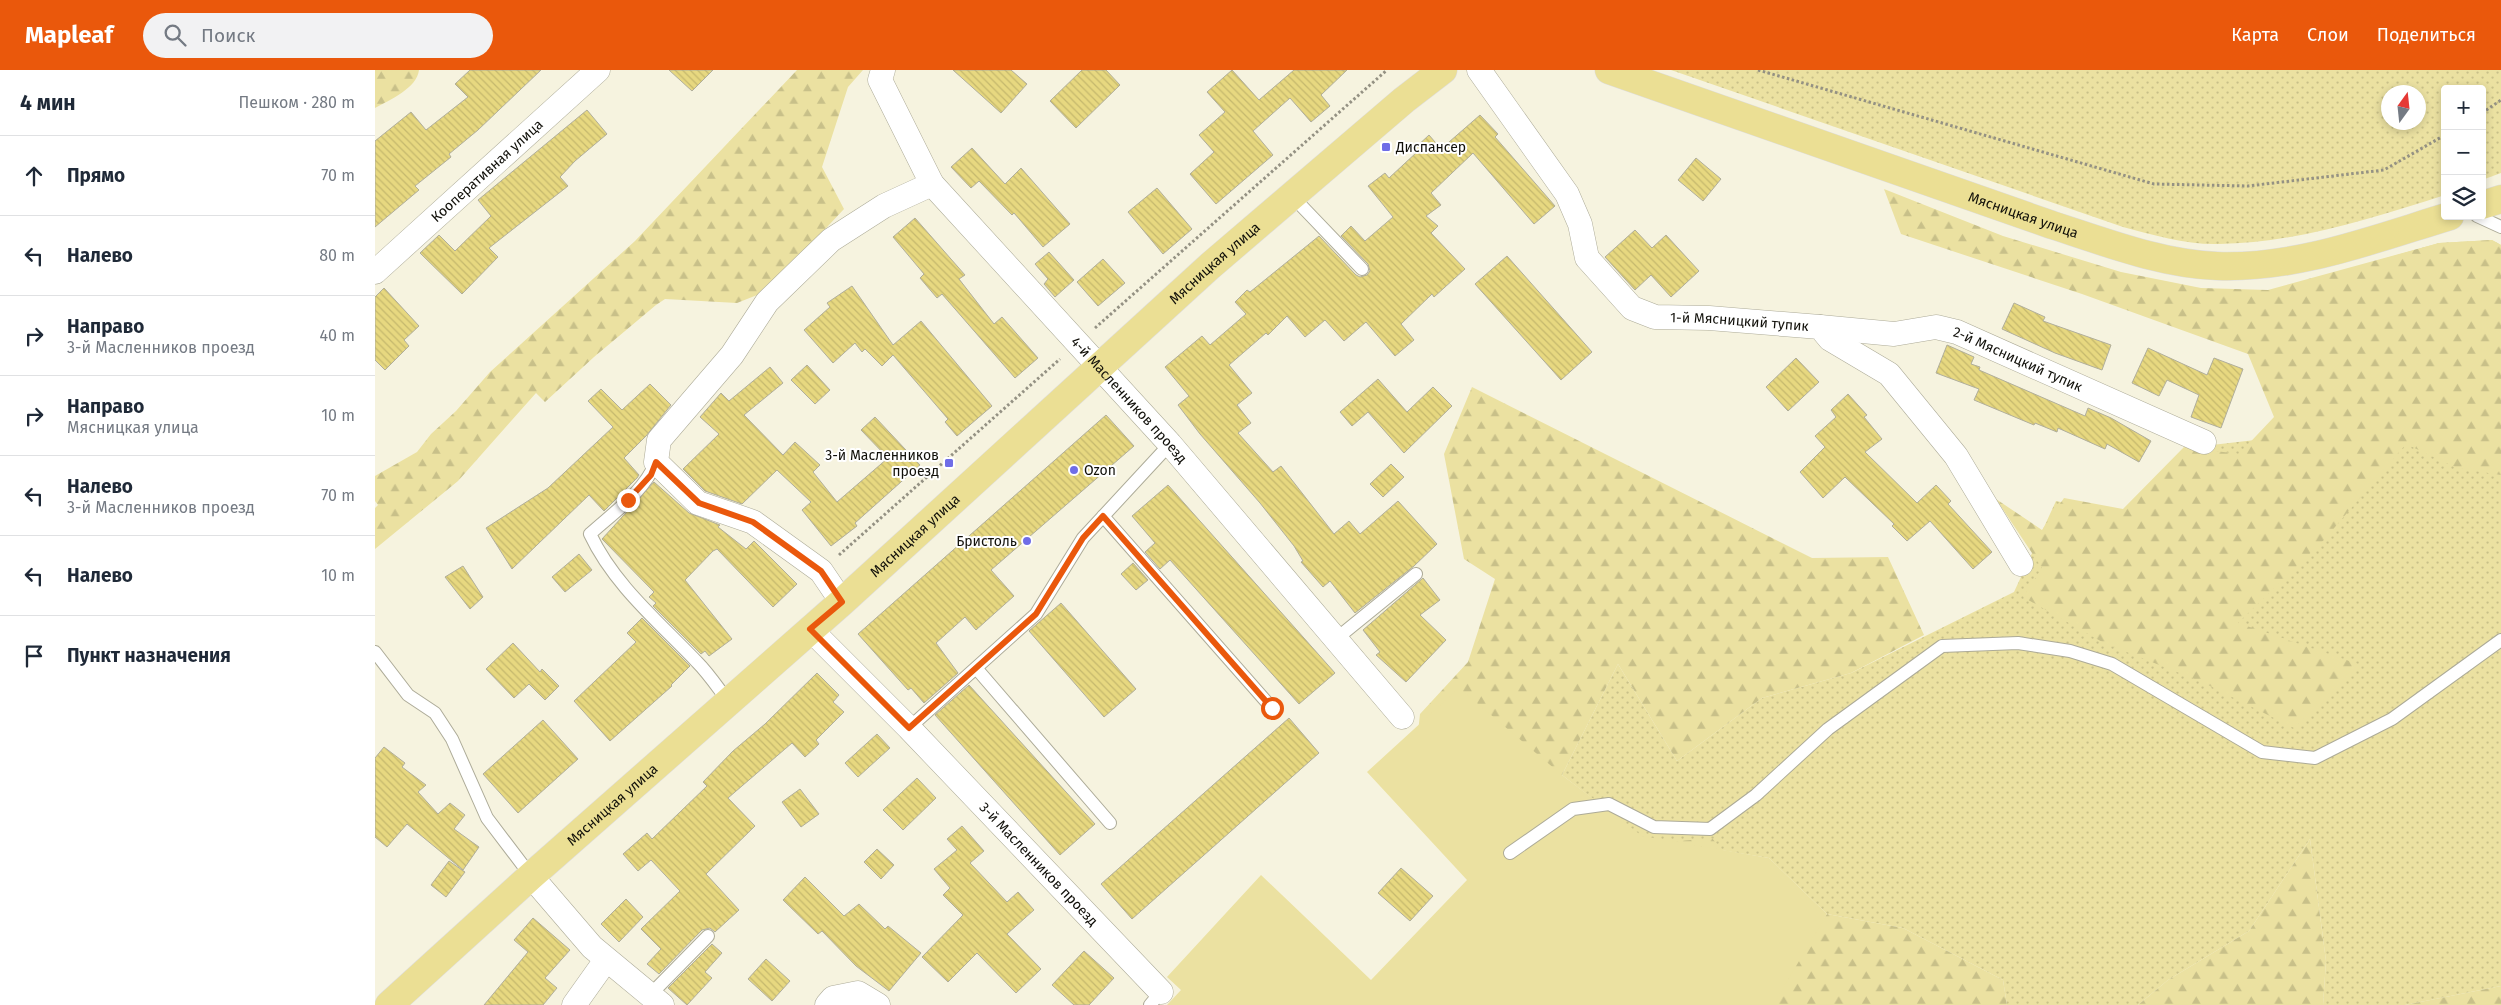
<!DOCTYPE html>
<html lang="ru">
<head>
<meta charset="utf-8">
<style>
  body { margin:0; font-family:"Fira Sans",sans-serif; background:#f2f2f3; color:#1f2937 }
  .controls { position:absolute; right:15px; top:15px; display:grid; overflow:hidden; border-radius:5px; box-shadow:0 2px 8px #0003 }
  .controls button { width:45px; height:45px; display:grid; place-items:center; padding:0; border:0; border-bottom:1px solid #e0e1e3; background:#fff; color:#1f2937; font:25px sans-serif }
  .compass { position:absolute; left:2006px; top:15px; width:45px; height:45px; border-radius:50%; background:#fff; box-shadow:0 2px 8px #0003; rotate:15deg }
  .stop { position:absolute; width:15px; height:15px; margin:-11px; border:4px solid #ea580c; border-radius:50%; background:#fff }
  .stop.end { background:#ea580c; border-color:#fff; box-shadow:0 1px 5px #0008 }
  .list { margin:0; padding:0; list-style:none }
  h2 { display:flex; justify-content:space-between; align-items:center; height:65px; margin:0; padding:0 20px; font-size:21px }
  h2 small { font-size:16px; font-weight:400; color:#747a83 }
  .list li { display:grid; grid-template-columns:32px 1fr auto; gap:15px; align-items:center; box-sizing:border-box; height:80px; padding:0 20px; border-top:1px solid #e0e1e3 }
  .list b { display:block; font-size:19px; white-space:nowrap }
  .list p { margin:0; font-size:16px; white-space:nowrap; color:#747a83 }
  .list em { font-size:16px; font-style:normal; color:#747a83 }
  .icon { flex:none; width:28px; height:28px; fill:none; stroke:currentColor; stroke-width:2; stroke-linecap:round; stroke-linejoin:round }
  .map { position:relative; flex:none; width:2126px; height:935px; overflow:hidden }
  header { display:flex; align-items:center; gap:30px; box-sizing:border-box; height:70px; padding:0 25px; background:#ea580c; color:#fff }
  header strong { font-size:24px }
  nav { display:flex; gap:28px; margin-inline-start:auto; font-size:18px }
  .search { width:350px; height:45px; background:#f2f2f3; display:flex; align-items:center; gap:12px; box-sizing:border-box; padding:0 18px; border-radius:28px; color:#747a83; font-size:19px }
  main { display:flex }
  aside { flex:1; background:#fff }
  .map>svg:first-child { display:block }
  .grass { fill:url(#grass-dots); fill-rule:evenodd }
  .forest { fill:url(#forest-firs) }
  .pitch { fill:#ebe1a1 }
  .building { fill:url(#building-back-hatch); stroke:#b0ae9b }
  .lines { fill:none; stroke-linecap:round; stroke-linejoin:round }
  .lane-casing { stroke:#adab98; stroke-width:14 }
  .street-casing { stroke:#adab98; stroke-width:25 }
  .primary-casing { stroke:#dedddd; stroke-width:29 }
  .path { stroke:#949183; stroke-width:3; stroke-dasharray:2.5 2.5; stroke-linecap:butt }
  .lane { stroke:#fff; stroke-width:12 }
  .street { stroke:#fff; stroke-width:24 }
  .primary { stroke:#ebdf94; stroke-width:28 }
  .route { stroke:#ea580c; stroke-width:6 }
  .poi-dot { fill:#6f6de7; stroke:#fff; stroke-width:2 }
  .labels { text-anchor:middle; stroke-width:4; stroke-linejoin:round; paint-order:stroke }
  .poi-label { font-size:14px; fill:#100f09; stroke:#fff; text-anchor:start }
  .street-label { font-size:14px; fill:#100f09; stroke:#fff }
</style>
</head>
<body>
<header>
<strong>Mapleaf</strong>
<div class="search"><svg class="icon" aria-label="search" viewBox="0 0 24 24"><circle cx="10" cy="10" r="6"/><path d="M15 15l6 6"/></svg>Поиск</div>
<nav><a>Карта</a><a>Слои</a><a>Поделиться</a></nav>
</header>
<main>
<aside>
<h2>4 мин<small>Пешком · 280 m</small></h2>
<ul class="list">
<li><svg class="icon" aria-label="ahead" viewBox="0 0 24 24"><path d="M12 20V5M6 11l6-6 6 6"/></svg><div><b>Прямо</b></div><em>70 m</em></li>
<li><svg class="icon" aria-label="left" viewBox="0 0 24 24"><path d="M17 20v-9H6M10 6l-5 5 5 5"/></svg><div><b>Налево</b></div><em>80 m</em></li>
<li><svg class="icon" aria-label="right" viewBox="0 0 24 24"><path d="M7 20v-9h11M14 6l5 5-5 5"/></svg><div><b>Направо</b><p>3-й Масленников проезд</p></div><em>40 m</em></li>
<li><svg class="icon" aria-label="right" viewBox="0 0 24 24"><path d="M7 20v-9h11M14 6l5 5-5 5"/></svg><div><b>Направо</b><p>Мясницкая улица</p></div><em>10 m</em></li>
<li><svg class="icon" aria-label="left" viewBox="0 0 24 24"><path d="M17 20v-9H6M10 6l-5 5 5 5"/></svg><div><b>Налево</b><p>3-й Масленников проезд</p></div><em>70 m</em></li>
<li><svg class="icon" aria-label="left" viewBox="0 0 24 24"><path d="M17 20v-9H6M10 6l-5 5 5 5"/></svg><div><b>Налево</b></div><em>10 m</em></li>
<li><svg class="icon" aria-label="arrive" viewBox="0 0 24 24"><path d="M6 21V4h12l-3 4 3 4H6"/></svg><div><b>Пункт назначения</b></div></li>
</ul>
</aside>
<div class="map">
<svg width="2126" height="935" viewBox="0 0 2126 935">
  <defs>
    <pattern id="grass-dots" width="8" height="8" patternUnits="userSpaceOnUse" patternTransform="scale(1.25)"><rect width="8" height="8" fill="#ebe1a1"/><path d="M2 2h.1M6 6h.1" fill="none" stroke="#c8c089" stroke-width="1.8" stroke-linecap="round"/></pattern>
    <pattern id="forest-firs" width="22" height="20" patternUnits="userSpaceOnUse" patternTransform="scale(1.25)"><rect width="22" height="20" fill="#ebe1a1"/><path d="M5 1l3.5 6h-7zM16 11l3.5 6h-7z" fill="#c8c089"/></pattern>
    <pattern id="building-back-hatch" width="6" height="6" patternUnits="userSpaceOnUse" patternTransform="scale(1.25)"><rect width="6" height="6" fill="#e7d880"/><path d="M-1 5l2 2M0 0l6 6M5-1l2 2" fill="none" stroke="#c5b86d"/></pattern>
  </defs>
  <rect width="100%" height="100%" fill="#f6f3df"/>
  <path class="grass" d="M1296,0H2126V103L2107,110V19H2070V125C1998,148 1921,173 1844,174C1812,175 1779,165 1748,157ZM2014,22H2044V52H2014Z
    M2117,170L2126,175V916L2030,935H1948L1951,891L1935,769L1874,861L1793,910L1763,935H1632L1628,910L1528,858L1452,844L1394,788L1267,767L1187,705L1243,594L1302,691L1387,628L1476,603L1639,522L1681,431L1750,445L1811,378L1906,367L1980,197L2064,173Z"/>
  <path class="forest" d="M0,0H44C42,18 15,30 0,38Z
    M422,0H488L473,17L447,97L469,139L392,221L362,233L290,229L281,235L219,287L170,332L161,323L83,411L0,479V438L3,435L0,431V406L42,382L56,364L81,341L115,302L260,171Z
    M1509,119L1628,166L1746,202L1826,218L1893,220L2064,173L2117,170L2126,175V405L2082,398L2031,374L1948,471L1863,553L1986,595L1919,658L1827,612L1729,573L1648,527L1667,498L1621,429L1667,460L1689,428L1748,439L1809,377L1864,384L1899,347L1873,284L1707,224L1526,164Z
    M1097,317L1437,488L1513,487L1549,565L1476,603L1387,628L1302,691L1243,594L1187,705L1039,699L1045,644L1093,592L1120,509L1089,489L1069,384Z
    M1337,768L1385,829L1400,913L1452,844L1528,858L1628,910L1632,935H1285L1272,774Z
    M1935,769L1951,891L1948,935H1763L1793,910L1874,861Z
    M2126,916V935H2030Z"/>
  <path class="pitch" d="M1084,618L1187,705L1267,766L1394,788L1452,844L1398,935H792L806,920L792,907L886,805L996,910L1092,810L992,702Z"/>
  <path class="building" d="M95,0H166L103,60L74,84L76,87L40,116L44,120L0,157V71L36,42L51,60L93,27L80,14Z
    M294,0H338L317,21Z
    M578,0H636L652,14L626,43Z
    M707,0H731L745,15L701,58L675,31Z
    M857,0L884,30L919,0H972L946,25L955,36L936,52L915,28L878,61L898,85L841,134L815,104L839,82L824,65L850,42L832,22Z
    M212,40L232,64L200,91L185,107L193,116L114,178L123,187L87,224L45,183L64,165L80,181L116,146L103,130Z
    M1105,45L1123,64L1120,67L1180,136L1159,154L1098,83L1056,123L1066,135L1051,146L1063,156L1056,163L1090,199L1059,227L1057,224L1026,254L1039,270L1020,286L991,252L969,271L950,250L930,267L912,246L893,265L891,263L854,295L877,323L862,335L876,353L863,363L898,402L906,396L959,464L974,451L985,464L1023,431L1062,474L1039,496L980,543L955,511L948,517L926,492L928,491L919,476L885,433L825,364L803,335L814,326L790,297L827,266L835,275L871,244L860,232L872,220L875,222L944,166L981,205L985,207L992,205L995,201L993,194L966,166L976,156L990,171L1018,147L993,116L1010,103L1014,108L1042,82L1039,79L1054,65L1066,79Z
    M597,78L630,114L646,98L695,154L668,177L639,143L637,145L604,111L596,118L576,97Z
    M1321,88L1346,109L1328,131L1303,110Z
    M782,118L817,159L788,184L753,142Z
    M540,148L590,205L584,209L619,254L627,247L663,288L640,308L567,224L562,228L545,208L549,204L518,167Z
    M1260,160L1277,178L1291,165L1324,201L1296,227L1276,205L1260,220L1230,187Z
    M674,182L699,210L680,227L669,214L673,209L660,194Z
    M1132,186L1217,282L1186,310L1100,214Z
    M728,189L750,213L723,236L702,212Z
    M477,216L518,275L546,251L617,336L582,366L570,352L573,349L518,285L507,296L490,279L487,282L480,273L458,293L429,260L455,237L452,233Z
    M9,218L44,256L29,270L34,276L10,300L0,290V227Z
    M1639,233L1670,247L1668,251L1736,275L1727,300L1680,283L1627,259Z
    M1572,275L1599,287L1596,294L1605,297L1604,300L1710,346L1713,338L1736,348L1776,371L1764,392L1732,374L1730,379L1683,358L1682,362L1660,353L1659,355L1599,330L1604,319L1561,303Z
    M1773,278L1832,305L1839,288L1868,299L1846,358L1816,347L1824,325L1792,310L1784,326L1757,313Z
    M1421,288L1444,312L1413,341L1391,317Z
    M432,295L455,320L440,334L416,310Z
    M395,297L408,313L369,345L408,385L420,372L445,395L438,402L462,432L513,388L486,360L500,347L545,395L480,453L482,456L456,476L427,440L436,432L402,400L367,434L330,421L308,399L344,364L325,347L346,323L354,331Z
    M1003,309L1032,342L1058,317L1077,336L1029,383L993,342L977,356L965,342Z
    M275,314L296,335L271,366L249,388L264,405L262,408L229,441L214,425L137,499L111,458L173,418L238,357L213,331L226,319L247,340Z
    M1473,324L1492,345L1489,347L1507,369L1490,382L1542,433L1561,415L1576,431L1573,434L1617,482L1598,499L1555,451L1532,471L1517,456L1519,454L1470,407L1448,428L1425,402L1450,377L1440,366L1461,347L1456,340Z
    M731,345L759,376L616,500L639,526L601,560L590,547L561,573L583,603L549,633L536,618L533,620L483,564Z
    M1016,394L1029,407L1008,427L995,414Z
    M279,412L314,443L345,455L343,457L371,479L379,471L422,514L398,537L342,479L338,481L310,510L357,569L334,586L330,581L326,584L278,536L281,533L274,527L279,522L227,469Z
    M793,415L960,603L924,634L795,490L785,499L770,482L780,473L757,446Z
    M204,484L217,500L190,522L177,507Z
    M758,493L773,510L761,520L746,504Z
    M88,496L108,527L95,539L70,507Z
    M1048,508L1065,530L1045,545L1071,570L1031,612L1001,585L1005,582L988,560Z
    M686,533L761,619L729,647L654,561Z
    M267,548L315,596L296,615L297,616L235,671L199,631L261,572L252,563Z
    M138,573L165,602L167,599L184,616L170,630L154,614L139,628L111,599Z
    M442,603L464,625L458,632L469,642L441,670L444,674L430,687L417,673L353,728L380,756L331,804L364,840L340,862L335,858L327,860L284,904L272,894L286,879L266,859L305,821L276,790L263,801L248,784L272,763L277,769L332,716L328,712L358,681L390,654Z
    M594,615L720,754L685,785L560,645Z
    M914,648L944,683L757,849L726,814Z
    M168,650L203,689L143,743L108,704Z
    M502,664L515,678L483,707L470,693Z
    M9,677L30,693L27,697L51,715L43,722L63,744L75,733L90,745L79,759L104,777L88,800L32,754L12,777L0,767V688Z
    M542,708L561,728L528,760L508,740Z
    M425,719L444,744L426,757L407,732Z
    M587,756L609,781L595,793L632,832L643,822L659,840L632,864L666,899L641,923L602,883L573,912L547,887L588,845L568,825L575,818L559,799L582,780L572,769Z
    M502,779L519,795L506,809L489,792Z
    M74,791L90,802L71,827L56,815Z
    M1026,798L1058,826L1035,851L1003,823Z
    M430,807L469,846L484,834L510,859L513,856L546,883L514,921L481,896L447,861L443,864L408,830Z
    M251,829L268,847L244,872L226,854Z
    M158,848L195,880L170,908L182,918L168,935H109L153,882L139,870Z
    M337,874L347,883L330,902L337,908L312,935L293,918Z
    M709,881L739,908L714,935H699L677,915Z
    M391,889L415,911L397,931L373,909Z"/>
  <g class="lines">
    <g class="lane-casing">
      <path id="lane" d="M917,126L987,199
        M2102,146L2126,157
        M281,392C269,422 238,443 215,464C239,515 284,552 322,592C334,604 343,618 353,631
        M728,446L897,638
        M961,569L1041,504
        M0,582L33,625L60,643L77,669L112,748L156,806
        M601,598L735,753
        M534,658L661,544L708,468L795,374
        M1135,783L1198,739L1234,734L1279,757L1335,759L1381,725L1453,659L1567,576L1643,573L1695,581L1737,594L1887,682L1940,688L2017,649L2126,570
        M275,925L333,866
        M775,935L786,922"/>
    </g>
    <g class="street-casing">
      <g id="street">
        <path id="s1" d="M508,0L505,10L557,114L795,374L1027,647"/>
        <path id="s2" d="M1104,0L1192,124L1205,154L1212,188L1257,238L1280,247L1334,248L1445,257L1455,269L1514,304L1581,386L1646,494"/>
        <path id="s3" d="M0,202L223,0"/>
        <path id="s4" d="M1445,257L1519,264L1561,257L1582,262L1829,372"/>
        <path d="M467,532L446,501L378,452L323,433L281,392L284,370L357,285L392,232L456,170L509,136L557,114"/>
        <path id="s5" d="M435,559L534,658L786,922"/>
        <path d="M156,806L217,877L287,935"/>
        <path d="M199,935L231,890"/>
        <path d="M452,935L458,928L483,923L503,935"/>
      </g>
    </g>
    <g class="primary-casing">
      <g id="primary">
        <path id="s6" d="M1234,0L1677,155C1730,172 1786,194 1842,196C1922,199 1999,169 2075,146"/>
        <path d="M2107,135L2126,129"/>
        <path id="s7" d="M14,935L156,806L467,532L835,196L1029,30L1068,0"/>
      </g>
    </g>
    <path class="path" d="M1383,0L1779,114L1873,116L2009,100L2070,65
      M2107,43L2126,30
      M720,258L1012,0
      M464,485L685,289"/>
    <use href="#lane" class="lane"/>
    <use href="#street" class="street"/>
    <use href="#primary" class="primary"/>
  </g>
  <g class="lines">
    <path class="route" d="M253,430L276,405L281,392L324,433L378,452L446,501L467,532L435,559L534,658L661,544L708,468L728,446L897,638"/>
  </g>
  <g class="poi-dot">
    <rect x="1006" y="72" width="10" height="10" rx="2.5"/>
    <rect x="569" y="388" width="10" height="10" rx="2.5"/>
    <circle cx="699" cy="400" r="5"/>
    <circle cx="652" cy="471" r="5"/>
  </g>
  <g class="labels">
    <g class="poi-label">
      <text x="1021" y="82">Диспансер</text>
      <text x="564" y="390" text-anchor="end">3-й Масленников<tspan x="564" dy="16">проезд</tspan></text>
      <text x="709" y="405">Ozon</text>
      <text x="642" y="476" text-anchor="end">Бристоль</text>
    </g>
    <g class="street-label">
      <text dy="5" stroke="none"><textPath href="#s3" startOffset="151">Кооперативная улица</textPath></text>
      <text dy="5" stroke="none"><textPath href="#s6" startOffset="439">Мясницкая улица</textPath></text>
      <text dy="5" stroke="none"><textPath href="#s7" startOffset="1110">Мясницкая улица</textPath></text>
      <text dy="5" stroke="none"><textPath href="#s2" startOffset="396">1-й Мясницкий тупик</textPath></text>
      <text dy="5" stroke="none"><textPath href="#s4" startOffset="205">2-й Мясницкий тупик</textPath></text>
      <text dy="5" stroke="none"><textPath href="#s1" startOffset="419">4-й Масленников проезд</textPath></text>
      <text dy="5" stroke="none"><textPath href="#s7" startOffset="705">Мясницкая улица</textPath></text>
      <text dy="5" stroke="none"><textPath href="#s7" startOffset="300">Мясницкая улица</textPath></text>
      <text dy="5" stroke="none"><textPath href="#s5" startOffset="328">3-й Масленников проезд</textPath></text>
    </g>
  </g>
</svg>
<div class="controls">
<button>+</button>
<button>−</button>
<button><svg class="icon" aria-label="layers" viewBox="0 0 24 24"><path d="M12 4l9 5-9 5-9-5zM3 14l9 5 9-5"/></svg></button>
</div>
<svg class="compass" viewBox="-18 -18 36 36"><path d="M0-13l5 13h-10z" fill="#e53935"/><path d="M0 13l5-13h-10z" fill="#747a83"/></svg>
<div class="stop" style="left:897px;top:638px"></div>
<div class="stop end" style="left:253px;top:430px"></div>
</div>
</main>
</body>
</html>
